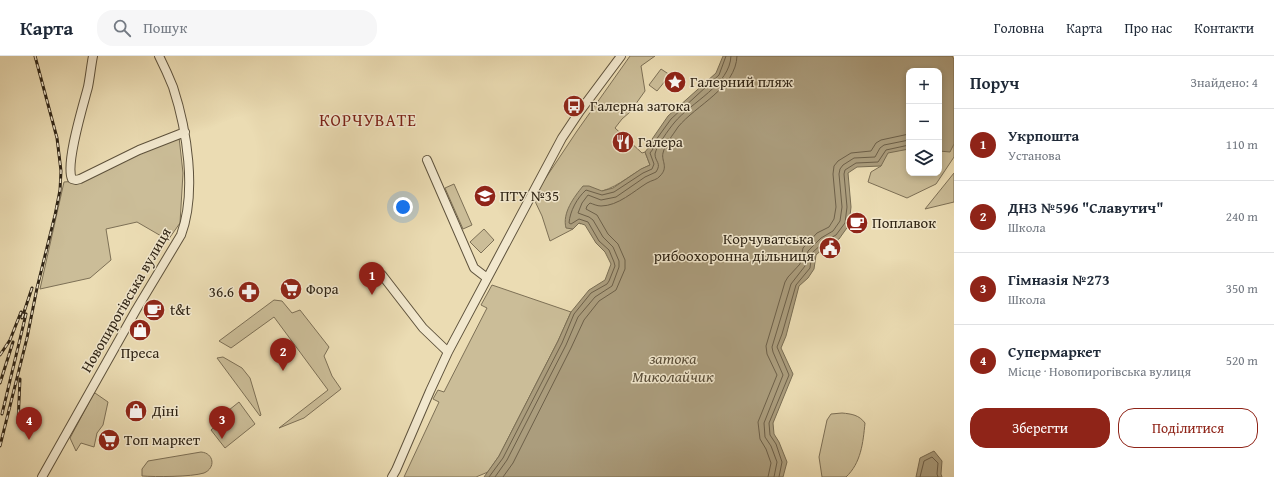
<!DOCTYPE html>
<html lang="uk">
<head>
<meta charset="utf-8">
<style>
  body { margin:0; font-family:"Gentium Book Plus",serif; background:#f6f6f7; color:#1f2937 }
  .controls { position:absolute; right:12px; top:12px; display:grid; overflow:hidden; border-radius:8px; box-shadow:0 2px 6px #0003 }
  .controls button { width:36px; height:36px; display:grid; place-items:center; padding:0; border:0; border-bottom:1px solid #e0e1e3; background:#fff; color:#1f2937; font:20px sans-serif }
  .you { position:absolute; left:403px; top:151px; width:14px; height:14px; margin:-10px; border:3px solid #fff; border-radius:50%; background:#1a73e8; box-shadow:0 0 0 6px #1a73e833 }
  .badge { display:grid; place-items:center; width:26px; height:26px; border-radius:50%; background:#8f2418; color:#fff; font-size:13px; font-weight:700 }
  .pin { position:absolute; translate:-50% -33px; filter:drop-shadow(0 1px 2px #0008) }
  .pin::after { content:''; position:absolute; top:21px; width:14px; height:12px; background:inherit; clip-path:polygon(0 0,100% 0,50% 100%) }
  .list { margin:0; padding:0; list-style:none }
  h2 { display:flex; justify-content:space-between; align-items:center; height:52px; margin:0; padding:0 16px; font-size:17px }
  h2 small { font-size:13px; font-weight:400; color:#747a83 }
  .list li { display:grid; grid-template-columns:26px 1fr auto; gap:12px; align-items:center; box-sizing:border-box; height:72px; padding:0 16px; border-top:1px solid #e0e1e3 }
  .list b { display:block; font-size:15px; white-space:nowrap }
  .list p { margin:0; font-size:13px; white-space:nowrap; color:#747a83 }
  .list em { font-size:13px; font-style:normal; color:#747a83 }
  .actions { display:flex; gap:8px; padding:12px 16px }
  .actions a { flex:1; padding:9px 0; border:1px solid #8f2418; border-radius:16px; text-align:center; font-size:14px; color:#8f2418 }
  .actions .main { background:#8f2418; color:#fff }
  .icon { flex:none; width:22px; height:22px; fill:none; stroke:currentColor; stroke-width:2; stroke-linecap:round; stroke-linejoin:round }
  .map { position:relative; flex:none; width:954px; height:421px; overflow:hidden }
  header { display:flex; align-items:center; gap:24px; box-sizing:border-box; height:56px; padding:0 20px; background:#fff; border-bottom:1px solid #e0e1e3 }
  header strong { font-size:19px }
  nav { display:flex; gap:22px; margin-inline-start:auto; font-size:14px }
  .search { width:280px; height:36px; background:#f6f6f7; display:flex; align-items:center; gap:10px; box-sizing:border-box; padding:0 14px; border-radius:16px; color:#747a83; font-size:15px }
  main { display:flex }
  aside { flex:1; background:#fff }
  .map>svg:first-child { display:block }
  .green { fill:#cbbd98; stroke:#7d7056 }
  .water { fill:#ab9d7d; stroke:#796d53 }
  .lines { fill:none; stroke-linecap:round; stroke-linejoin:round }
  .shore { stroke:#6d6049; stroke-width:1 }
  .minor-casing { stroke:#5e523c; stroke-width:10 }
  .minor { stroke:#f2e8ce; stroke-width:8 }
  .rail-casing { stroke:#2f2415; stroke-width:3 }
  .rail { stroke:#f2e8ce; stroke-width:1.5; stroke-dasharray:4.5; stroke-linecap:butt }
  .labels { text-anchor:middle; stroke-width:3; stroke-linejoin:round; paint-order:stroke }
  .poi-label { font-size:15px; fill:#2f2415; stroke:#f2e8ce; text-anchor:start }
  .street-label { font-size:15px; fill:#2f2415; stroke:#f2e8ce }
  .water-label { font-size:16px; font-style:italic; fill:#5a4e39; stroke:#f2e8ce }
  .quarter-label { font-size:17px; letter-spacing:1px; fill:#7a1f14; stroke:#f2e8ce }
</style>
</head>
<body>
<header>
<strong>Карта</strong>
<div class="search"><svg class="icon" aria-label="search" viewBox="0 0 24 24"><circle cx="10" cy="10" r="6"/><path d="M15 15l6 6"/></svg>Пошук</div>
<nav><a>Головна</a><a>Карта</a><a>Про нас</a><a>Контакти</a></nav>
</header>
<main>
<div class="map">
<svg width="954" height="421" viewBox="0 0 954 421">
  <rect width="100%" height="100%" fill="#ebdcb3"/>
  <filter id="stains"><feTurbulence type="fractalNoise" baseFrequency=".005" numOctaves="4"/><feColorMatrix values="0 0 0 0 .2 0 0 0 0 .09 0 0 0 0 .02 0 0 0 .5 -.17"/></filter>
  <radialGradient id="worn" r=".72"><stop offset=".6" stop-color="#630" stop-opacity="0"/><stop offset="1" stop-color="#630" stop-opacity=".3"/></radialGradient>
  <path class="green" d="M630,0H655L641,10L645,35L630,56L622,63L615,72L642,97L645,96L650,109C633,116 620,130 602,135L581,168L579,167L573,173L550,185L542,160L533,141L577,75Z
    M661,13L670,19L657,35L649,29Z
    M954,62V101L936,128L907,142L868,126L871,116L881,110L879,86L909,85V117H939V82Z
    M179,81L183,117L180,167L168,184L137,166L106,173L111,204L90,222L40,233L64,126L77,125Z
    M954,117V146L925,153Z
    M454,128L472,169L463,173L445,132Z
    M484,173L494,184L481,197L470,186Z
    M492,229L571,256L558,285L499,400L488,416L476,421H404L439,346L433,343L438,334L444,336L487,252L481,249Z
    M274,244L282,245L292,257L300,254L329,291L324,300L332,320L341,333L304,362L279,372L328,334L274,261L231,292L219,285Z
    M223,301L242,312L250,322L261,359L260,360L217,302Z
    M95,337L108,346L103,369L97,377L94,391L81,387L76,395L70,382L93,339Z
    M239,346L255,368L225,392L211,374L221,365L219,362Z
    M842,357C852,358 859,359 865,367C863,387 861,407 846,421H822L819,401L827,364L831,358Z
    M201,396C214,397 216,412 204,417C191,421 155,421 142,420V413L148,405Z"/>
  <path class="water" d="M723,0H952L954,3V88L950,96L939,95V15H909V93L888,97L881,110L857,111L848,117L851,151L849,169L839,183L827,189L816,199L814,213L808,222L799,230L786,280L781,292L793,318L773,367L774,378L779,386L787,406L783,421H484L499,400L558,285L571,256L589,234L605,224L611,208L605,196L596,187L585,169L579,167L573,173L566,172C562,157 574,141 583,130H589L602,135L613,132L641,113L650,109L645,96L649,91L648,89L668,60L716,17Z
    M934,395L942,405L941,418L942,421H916L920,402Z"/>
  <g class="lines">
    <path class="shore" d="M489,421L503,402L562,287L574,258L591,237L607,228L609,225L615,210L614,206L609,194L599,185L588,166L579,163L571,168L569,167C570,155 577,142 586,134L602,139L614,136L643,117L652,113L654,108L650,97L653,93V88L671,63L719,19L726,0
      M495,421L507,404L566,289L578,261L595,241L612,230L619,211V205L613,191L603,181L593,164L589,161L578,157L582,147L588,139L601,144L616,141L645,121L656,116C662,107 655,106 655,98C656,91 669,73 674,67C691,46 730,29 731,0
      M503,421L513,407L571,292L584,264L599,245L616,234L625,213V204L618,188L608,178L597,159L586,153L587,150L590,147C593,148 597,150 601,150C618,150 634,135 647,127C652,124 657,124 660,120C669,111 661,105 663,97C665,88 673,79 678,71C696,49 736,32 737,0
      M768,421L771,407L766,393L760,383L758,366L777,319L767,298L766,290L785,226L788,221L800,208L803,192L817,177L829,171L834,163L836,151L833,118L834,110L838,105L851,97L871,95L876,87L881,84L909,78
      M774,421L777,406L771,390L765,381L764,367L783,319L773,296L772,291L791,228L805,210L808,195L821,182L833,175L840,165L842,151L839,118L840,113L843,109L854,102L875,101L880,92L884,89L909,84
      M779,421L782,406L776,388L770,379L769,367L789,319L777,291L782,278L796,229L810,212L812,197L825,185L836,179L845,167L847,151L844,118L845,114L856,107L878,106L886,94L909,89
      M920,421L924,405L932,401L938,407L937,418L938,421"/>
    <g class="minor-casing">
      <path id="minor" d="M93,0C91,10 90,21 88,31C83,50 65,108 72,123L76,124L80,123L139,94L185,76
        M427,104L474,212L487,222
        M382,219L423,272L448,296
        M42,421L136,254L181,179C197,136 187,74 173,31C169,21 164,10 159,0
        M392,421L396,414L430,335L448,296L562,82L580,55L621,0"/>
    </g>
    <use href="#minor" class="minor"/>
    <g class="rail-casing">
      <path id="rail" d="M22,262L32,232
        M0,299L10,284L21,256
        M0,327L13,286
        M2,358L26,258
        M18,367L20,323
        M0,390L27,282L37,232L55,159L60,134L61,115L57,82L35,0"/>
    </g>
    <use href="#rail" class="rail"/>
  </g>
  <defs>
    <g id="sight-disc" transform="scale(1.15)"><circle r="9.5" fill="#8f2418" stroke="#f2e8ce"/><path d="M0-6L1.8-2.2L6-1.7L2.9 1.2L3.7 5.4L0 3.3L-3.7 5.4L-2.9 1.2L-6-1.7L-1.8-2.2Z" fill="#fff"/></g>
    <g id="bus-disc" transform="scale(1.15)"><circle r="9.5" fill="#8f2418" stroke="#f2e8ce"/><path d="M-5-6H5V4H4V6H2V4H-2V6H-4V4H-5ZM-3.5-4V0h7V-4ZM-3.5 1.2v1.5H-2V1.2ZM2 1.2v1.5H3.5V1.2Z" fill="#fff"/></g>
    <g id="restaurant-disc" transform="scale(1.15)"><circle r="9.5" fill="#8f2418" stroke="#f2e8ce"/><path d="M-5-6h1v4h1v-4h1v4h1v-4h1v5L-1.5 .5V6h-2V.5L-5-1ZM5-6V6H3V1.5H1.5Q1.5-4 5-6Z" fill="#fff"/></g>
    <g id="university-disc" transform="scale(1.15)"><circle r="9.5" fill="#8f2418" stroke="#f2e8ce"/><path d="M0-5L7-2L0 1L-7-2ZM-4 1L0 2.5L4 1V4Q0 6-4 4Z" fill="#fff"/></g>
    <g id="cafe-disc" transform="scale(1.15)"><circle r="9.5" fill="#8f2418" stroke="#f2e8ce"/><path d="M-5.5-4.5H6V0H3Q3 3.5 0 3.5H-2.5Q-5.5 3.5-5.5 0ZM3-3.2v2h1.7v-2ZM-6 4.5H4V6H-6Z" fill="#fff"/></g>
    <g id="civic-disc" transform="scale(1.15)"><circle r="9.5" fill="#8f2418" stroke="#f2e8ce"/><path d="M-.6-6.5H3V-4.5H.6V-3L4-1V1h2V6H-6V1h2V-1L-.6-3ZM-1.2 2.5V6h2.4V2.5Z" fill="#fff"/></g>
    <g id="supermarket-disc" transform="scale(1.15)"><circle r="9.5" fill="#8f2418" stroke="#f2e8ce"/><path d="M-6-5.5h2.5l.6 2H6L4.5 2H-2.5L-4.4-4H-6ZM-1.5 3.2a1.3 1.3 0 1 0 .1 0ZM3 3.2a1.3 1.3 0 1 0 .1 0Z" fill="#fff"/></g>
    <g id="pharmacy-disc" transform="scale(1.15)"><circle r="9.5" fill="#8f2418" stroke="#f2e8ce"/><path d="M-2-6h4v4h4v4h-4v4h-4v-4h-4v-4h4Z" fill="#fff"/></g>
    <g id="shop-disc" transform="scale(1.15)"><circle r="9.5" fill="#8f2418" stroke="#f2e8ce"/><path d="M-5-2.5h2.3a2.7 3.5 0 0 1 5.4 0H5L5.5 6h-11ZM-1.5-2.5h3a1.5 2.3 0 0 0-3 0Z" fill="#fff"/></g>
  </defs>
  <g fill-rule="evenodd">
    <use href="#sight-disc" x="675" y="26"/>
    <use href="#bus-disc" x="574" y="50"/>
    <use href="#restaurant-disc" x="623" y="86"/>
    <use href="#university-disc" x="485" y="140"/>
    <use href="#cafe-disc" x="857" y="167"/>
    <use href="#civic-disc" x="830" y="192"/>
    <use href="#supermarket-disc" x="291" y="233"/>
    <use href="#pharmacy-disc" x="249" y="236"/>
    <use href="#cafe-disc" x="154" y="254"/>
    <use href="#shop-disc" x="140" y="274"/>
    <use href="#shop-disc" x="136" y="355"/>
    <use href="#supermarket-disc" x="109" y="384"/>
  </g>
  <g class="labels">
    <g class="poi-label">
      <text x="690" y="31">Галерний пляж</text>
      <text x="590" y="55">Галерна затока</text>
      <text x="638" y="91">Галера</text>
      <text x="500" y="145">ПТУ №35</text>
      <text x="872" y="172">Поплавок</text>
      <text x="814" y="188" text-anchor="end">Корчуватська<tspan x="814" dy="17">рибоохоронна дільниця</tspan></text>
      <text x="306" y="238">Фора</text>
      <text x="234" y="241" text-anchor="end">36.6</text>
      <text x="170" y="259">t&amp;t</text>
      <text x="140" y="302" text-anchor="middle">Преса</text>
      <text x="152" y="360">Діні</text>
      <text x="124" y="389">Топ маркет</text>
    </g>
    <g class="street-label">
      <text transform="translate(126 244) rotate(-60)" y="5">Новопирогівська вулиця</text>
    </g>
    <g class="water-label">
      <text x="673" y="308">затока<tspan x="673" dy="18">Миколайчик</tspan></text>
    </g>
    <g class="quarter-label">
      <text x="368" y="70">КОРЧУВАТЕ</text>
    </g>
  </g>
  <rect width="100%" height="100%" filter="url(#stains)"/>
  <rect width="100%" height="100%" fill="url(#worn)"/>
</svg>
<div class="controls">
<button>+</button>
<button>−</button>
<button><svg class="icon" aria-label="layers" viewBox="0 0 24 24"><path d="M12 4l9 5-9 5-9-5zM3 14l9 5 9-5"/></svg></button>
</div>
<div class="you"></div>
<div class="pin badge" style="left:372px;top:239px">1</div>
<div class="pin badge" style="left:283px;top:315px">2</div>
<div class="pin badge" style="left:222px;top:383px">3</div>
<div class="pin badge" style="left:29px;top:384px">4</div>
</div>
<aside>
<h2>Поруч<small>Знайдено: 4</small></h2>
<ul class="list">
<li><span class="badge">1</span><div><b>Укрпошта</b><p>Установа</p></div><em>110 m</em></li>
<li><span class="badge">2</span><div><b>ДНЗ №596 &quot;Славутич&quot;</b><p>Школа</p></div><em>240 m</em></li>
<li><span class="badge">3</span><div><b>Гімназія №273</b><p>Школа</p></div><em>350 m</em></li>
<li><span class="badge">4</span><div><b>Супермаркет</b><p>Місце · Новопирогівська вулиця</p></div><em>520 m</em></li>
</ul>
<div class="actions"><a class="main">Зберегти</a><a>Поділитися</a></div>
</aside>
</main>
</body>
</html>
